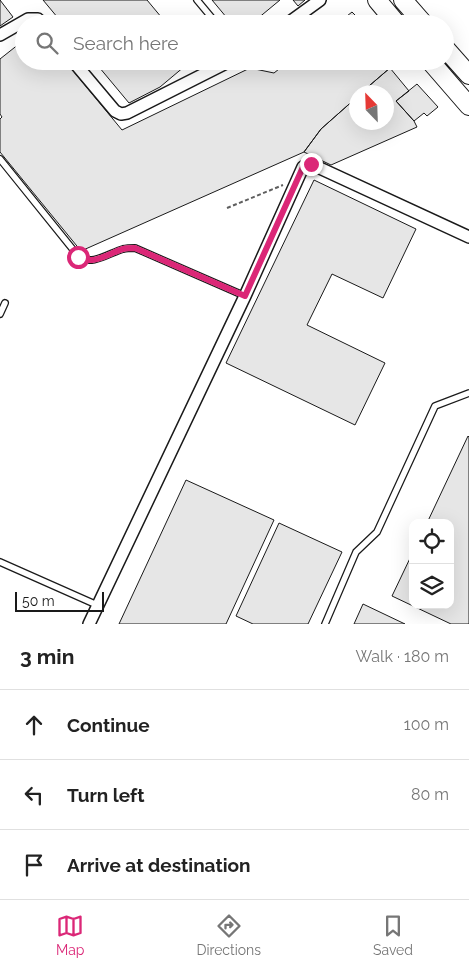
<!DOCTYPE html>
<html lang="en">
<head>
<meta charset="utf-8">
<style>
  body { margin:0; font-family:Raleway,sans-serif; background:#f2f2f2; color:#222 }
  .controls { position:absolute; right:15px; bottom:15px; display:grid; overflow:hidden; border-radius:10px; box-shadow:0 5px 20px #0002 }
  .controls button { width:45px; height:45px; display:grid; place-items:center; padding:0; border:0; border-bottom:1px solid #e0e0e0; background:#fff; color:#222; font:25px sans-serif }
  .compass { position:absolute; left:349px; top:85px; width:45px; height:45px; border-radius:50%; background:#fff; box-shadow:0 5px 20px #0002; rotate:337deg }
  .scale { position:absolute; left:15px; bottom:12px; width:89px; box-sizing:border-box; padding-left:5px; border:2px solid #1a1a1a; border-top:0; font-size:14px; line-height:18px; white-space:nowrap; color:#1a1a1a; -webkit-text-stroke:4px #fff; paint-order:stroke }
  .stop { position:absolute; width:15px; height:15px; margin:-11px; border:4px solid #db2777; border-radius:50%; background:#fff }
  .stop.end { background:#db2777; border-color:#fff; box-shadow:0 1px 5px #0008 }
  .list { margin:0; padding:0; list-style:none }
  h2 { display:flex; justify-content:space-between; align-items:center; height:65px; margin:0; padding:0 20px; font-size:21px }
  h2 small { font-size:16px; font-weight:400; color:#767676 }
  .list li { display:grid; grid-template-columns:32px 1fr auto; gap:15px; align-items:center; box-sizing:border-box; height:70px; padding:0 20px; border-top:1px solid #e0e0e0 }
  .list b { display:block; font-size:19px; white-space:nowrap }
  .list em { font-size:16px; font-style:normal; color:#767676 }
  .icon { flex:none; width:28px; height:28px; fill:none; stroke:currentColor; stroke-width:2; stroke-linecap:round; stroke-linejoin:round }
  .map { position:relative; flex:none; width:469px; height:624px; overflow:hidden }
  .search { position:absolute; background:#fff; box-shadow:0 5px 20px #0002; left:15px; right:15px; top:15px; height:55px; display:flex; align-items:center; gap:12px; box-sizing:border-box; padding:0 18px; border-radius:28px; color:#767676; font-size:19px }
  .sheet { height:275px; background:#fff }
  nav { display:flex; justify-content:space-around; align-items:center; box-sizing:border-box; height:70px; border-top:1px solid #e0e0e0; background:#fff; font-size:14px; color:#767676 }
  nav a { display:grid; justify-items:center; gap:2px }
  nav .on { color:#db2777 }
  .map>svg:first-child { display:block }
  .building { fill:#e6e6e6; stroke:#1a1a1a }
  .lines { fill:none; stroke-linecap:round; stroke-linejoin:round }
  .lane-casing { stroke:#1a1a1a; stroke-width:8 }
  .street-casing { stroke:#1a1a1a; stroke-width:14 }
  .primary-casing { stroke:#1a1a1a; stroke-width:20 }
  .path { stroke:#5f5f5f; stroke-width:2; stroke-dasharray:4 2.5; stroke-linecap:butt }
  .lane { stroke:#fff; stroke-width:5.5 }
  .street { stroke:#fff; stroke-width:11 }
  .primary { stroke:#fff; stroke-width:18 }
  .route { stroke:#db2777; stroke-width:6 }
</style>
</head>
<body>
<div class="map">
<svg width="469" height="624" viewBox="0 0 469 624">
  <rect width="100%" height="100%" fill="#fff"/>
  <path class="building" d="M0,0L13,17L0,26Z
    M43,0H147L167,24H63Z
    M212,0H280L251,24H232Z
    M293,0H305L298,6Z
    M352,12L364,24H337Z
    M24,40V61H65L122,130L250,68L274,73L289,61H398L362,92H356V98L321,129L304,152L81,251L0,152V119L2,117L0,114V59Z
    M94,61H191L160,87L129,103Z
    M390,68L409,91L396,101L414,121L417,127L331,165L304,152L321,129L356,98V122H386V92H362Z
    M417,84L438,107L427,116L424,113L414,121L396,101Z
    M314,180L416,229L383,298L332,274L307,325L385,363L355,425L226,363Z
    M468,436L469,437V624H451L392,596L413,552V605H450V523H427Z
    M186,480L274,520L226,624H119Z
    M279,523L342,552L308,624H253L236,616Z
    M363,604L405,624H354Z"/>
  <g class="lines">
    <g class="lane-casing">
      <path id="lane" d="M197,0L217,24
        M0,159L79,257C92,266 109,253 123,249C127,248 131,248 135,248L245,296
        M0,314L5,303
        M0,562L97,605
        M325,624L356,552L377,532L435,406L469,393"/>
    </g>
    <g class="street-casing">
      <path id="street" d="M287,24L320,0
        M0,35L28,19H38L42,24
        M73,61L115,111L121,114L127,113L230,61
        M89,624L245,296L303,167L307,165L311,164L469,237"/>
    </g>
    <g class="primary-casing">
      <path id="primary" d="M377,0L397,24
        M403,0L424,24
        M445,48L469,75
        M430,61L469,106"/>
    </g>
    <path class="path" d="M227,208L283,185"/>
    <use href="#lane" class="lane"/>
    <use href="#street" class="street"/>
    <use href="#primary" class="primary"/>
  </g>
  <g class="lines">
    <path class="route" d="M78,257C93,266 109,253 123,249C127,248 131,248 135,248L245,296L303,167L307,165L311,164"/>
  </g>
</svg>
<div class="controls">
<button><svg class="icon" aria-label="locate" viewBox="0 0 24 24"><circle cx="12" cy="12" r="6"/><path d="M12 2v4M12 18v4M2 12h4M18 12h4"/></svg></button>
<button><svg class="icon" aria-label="layers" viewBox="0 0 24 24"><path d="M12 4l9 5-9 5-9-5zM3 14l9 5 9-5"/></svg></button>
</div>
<svg class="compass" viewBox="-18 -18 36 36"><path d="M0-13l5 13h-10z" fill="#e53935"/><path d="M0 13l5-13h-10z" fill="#767676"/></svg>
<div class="scale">50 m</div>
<div class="stop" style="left:78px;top:257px"></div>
<div class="stop end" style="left:311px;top:164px"></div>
<div class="search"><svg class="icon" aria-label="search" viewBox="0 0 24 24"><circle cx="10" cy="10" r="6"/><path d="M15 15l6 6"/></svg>Search here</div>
</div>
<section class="sheet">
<h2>3 min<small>Walk · 180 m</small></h2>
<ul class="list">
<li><svg class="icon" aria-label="ahead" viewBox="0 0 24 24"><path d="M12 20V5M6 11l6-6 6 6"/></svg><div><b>Continue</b></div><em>100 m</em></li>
<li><svg class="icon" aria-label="left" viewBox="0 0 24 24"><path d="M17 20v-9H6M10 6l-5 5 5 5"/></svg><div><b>Turn left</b></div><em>80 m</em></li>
<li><svg class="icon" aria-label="arrive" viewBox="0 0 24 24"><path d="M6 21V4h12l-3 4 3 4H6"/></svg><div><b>Arrive at destination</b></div></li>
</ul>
</section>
<nav>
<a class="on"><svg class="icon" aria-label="map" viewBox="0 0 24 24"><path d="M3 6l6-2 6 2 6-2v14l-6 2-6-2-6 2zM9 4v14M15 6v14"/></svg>Map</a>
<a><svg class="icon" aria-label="directions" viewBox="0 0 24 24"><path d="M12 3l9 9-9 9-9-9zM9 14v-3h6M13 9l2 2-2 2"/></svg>Directions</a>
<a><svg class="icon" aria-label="saved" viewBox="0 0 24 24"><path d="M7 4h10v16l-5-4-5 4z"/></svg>Saved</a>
</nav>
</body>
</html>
